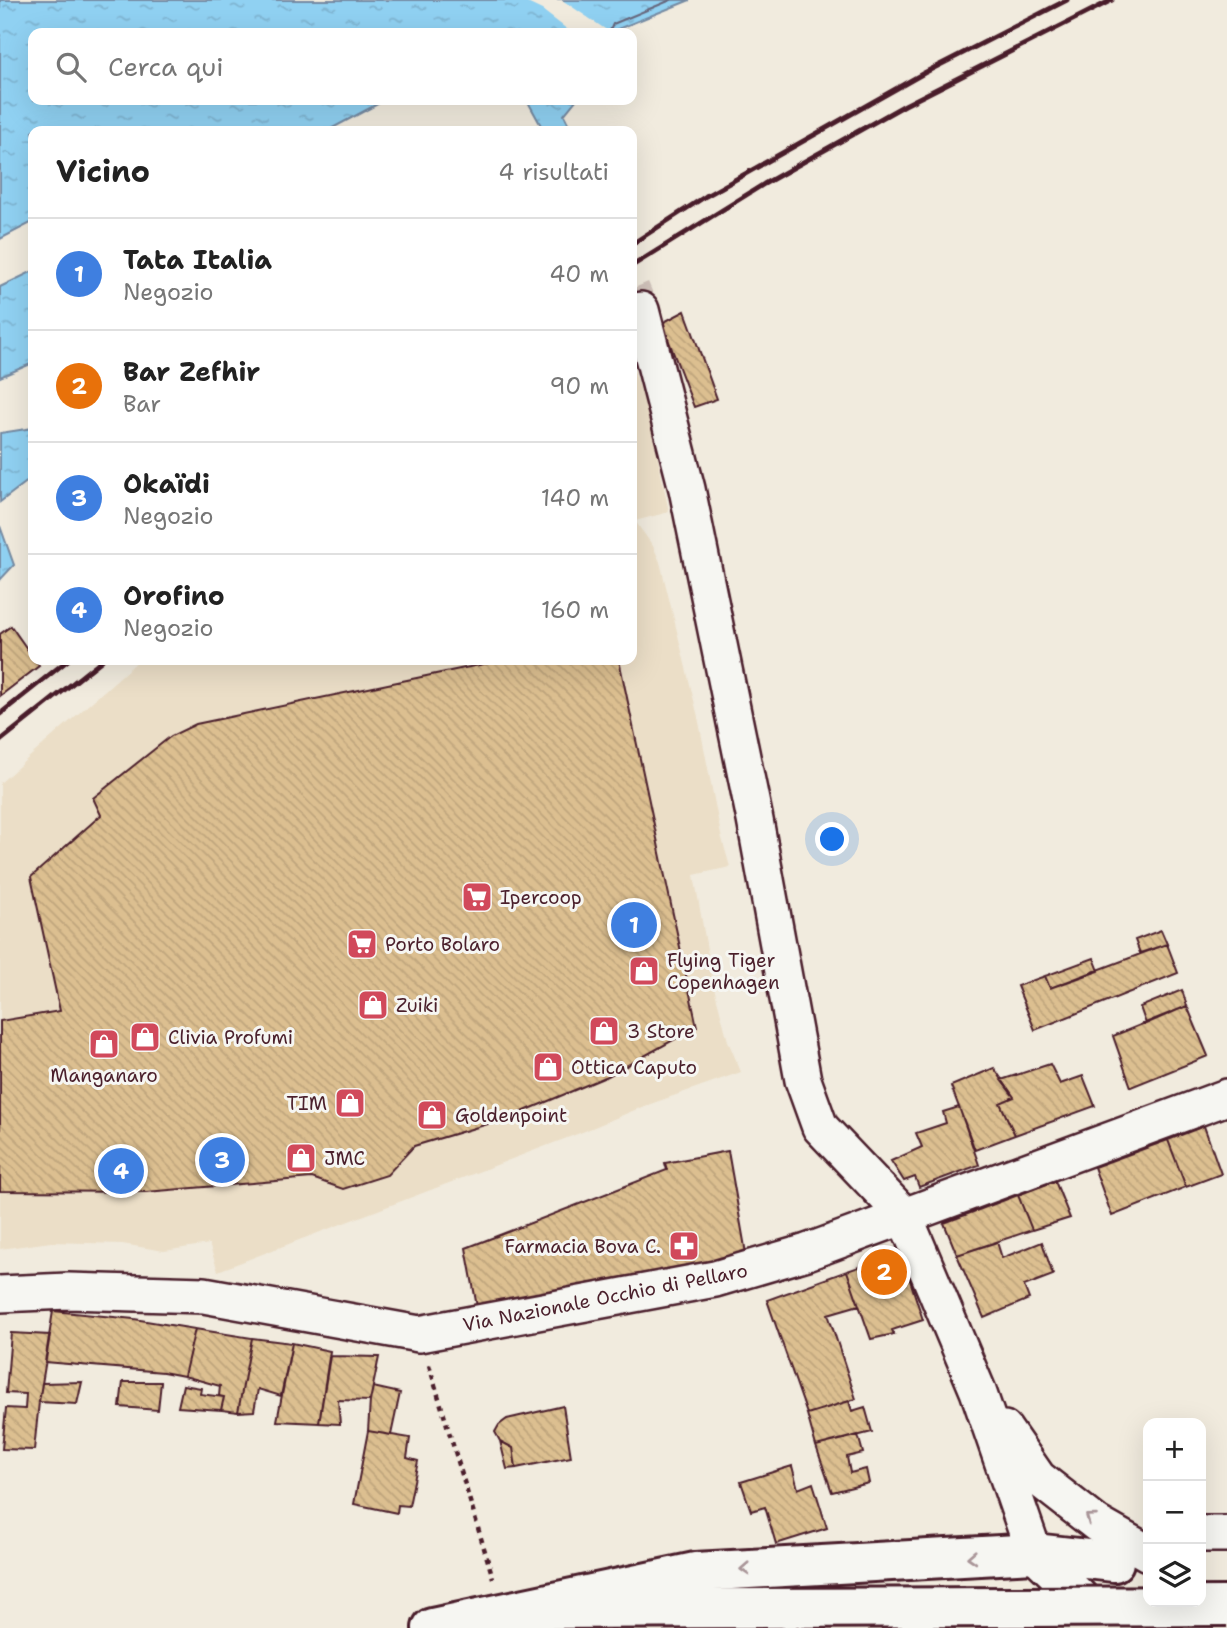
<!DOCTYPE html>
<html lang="it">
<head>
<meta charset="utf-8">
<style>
  body { margin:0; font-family:"Shantell Sans",sans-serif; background:#f6f6f6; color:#222 }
  .controls { position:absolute; right:21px; bottom:21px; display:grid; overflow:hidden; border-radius:14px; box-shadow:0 7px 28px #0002 }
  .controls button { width:63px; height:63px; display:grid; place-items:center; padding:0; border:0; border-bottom:2px solid #e0e0e0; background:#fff; color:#222; font:35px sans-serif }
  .you { position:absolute; left:833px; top:840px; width:24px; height:24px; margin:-18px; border:5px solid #fff; border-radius:50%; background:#1a73e8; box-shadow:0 0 0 10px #1a73e833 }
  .badge { display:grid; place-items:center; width:46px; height:46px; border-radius:50%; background:#d1495b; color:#fff; font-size:23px; font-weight:700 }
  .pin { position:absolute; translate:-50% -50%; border:4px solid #fff; box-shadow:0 2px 7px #0006 }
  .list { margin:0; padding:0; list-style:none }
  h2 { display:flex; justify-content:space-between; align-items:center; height:91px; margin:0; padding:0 28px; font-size:30px }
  h2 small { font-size:23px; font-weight:400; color:#767676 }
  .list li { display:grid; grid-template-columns:46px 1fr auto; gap:21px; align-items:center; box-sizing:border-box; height:112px; padding:0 28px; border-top:2px solid #e0e0e0 }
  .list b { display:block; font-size:26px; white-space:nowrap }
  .list p { margin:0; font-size:23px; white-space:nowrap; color:#767676 }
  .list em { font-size:23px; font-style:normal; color:#767676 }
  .icon { flex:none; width:38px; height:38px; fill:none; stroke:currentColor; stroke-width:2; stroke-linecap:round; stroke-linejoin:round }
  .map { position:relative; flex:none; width:1227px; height:1628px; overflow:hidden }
  .search { position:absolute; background:#fff; box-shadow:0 7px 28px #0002; left:28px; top:28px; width:609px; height:77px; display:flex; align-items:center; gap:18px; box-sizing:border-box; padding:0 24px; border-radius:14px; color:#767676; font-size:26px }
  .panel { position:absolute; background:#fff; box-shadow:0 7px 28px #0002; left:28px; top:126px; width:609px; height:539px; border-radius:14px }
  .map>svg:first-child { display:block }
  .built { fill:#ebdec7 }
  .water { fill:url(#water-ripples); stroke:#748aa2; stroke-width:2 }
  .pier { fill:#f1ebde }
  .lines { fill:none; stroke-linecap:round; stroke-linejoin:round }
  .shore { stroke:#66667b; stroke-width:2 }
  .building { fill:url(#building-back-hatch); stroke:#4a1f2b; stroke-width:2 }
  .minor-tunnel { stroke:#d0c2ba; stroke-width:35; stroke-dasharray:35 18; stroke-linecap:butt }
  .minor-casing { stroke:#4a1f2b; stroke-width:40 }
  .major-casing { stroke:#4a1f2b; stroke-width:44 }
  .highway-casing { stroke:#4a1f2b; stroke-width:44 }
  .path { stroke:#4a1f2b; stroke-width:4.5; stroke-dasharray:5 5; stroke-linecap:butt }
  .minor { stroke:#f6f6f2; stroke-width:35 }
  .major { stroke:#f6f6f2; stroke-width:38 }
  .highway { stroke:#f6f6f2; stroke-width:38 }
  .rail { stroke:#4a1f2b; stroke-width:5 }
  .highway-bridge-casing { stroke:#4a1f2b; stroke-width:44; stroke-linecap:butt }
  .highway-bridge { stroke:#f6f6f2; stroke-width:38 }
  .oneway { stroke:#a99598 }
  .labels { text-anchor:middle; stroke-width:6; stroke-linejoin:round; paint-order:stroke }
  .poi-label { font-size:19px; fill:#4a1f2b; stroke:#f6f6f2; text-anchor:start }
  .street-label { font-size:19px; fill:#4a1f2b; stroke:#f6f6f2 }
</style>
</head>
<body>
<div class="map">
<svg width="1227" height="1628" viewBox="0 0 1227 1628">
  <defs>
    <pattern id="water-ripples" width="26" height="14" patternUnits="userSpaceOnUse" patternTransform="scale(1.75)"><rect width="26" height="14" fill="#90d1f2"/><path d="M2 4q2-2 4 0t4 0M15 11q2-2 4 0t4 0" fill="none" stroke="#7eb3d0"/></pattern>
    <pattern id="building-back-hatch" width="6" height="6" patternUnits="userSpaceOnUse" patternTransform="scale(1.75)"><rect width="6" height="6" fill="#dcbf90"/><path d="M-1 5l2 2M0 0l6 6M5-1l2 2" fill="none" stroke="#bea47c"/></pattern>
  </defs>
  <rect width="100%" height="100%" fill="#f1ebde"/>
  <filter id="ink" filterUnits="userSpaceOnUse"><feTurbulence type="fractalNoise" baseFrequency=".0143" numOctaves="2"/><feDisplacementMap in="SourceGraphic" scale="14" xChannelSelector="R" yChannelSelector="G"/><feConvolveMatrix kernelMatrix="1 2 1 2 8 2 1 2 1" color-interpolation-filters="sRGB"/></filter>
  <g filter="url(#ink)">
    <path class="built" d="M632,365L648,411L669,512L635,521L653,546L660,562L698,717L721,835L730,867L694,875L713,984L728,1041L741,1072L642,1107L580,1133L218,1271L209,1244L164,1251L122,1244L51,1242L0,1249V783L139,660H632Z"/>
    <path class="water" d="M0,0H690L608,33H33V100H385L327,131H33V222L0,239Z
      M527,100H576L564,115L572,131H544Z
      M33,271V363L0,377V287Z
      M33,428V477L0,502V433Z
      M0,526L14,565L0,580Z"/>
    <path class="pier" d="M521,0H562L611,33H572L542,10Z"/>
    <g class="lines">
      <path class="shore" d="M609,33L613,24L671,0"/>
    </g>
    <path class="building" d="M685,311L717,399L694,407L662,323Z
      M11,626L39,666L0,696V634Z
      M503,660H619L697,1027L608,1076L508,1118L414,1146L387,1175L343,1189L312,1178L146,1192L0,1191V1021L60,1011L31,877L101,815L93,798L171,736L196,724Z
      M1161,930L1167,944L1140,953L1135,940Z
      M1167,944L1178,973L1035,1030L1017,986L1045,976L1050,988Z
      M1094,958L1099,971L1050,988L1045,976Z
      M1182,990L1187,1006L1146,1024L1140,1007Z
      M1187,1006L1208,1056L1131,1087L1113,1036Z
      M1050,1064L1060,1084L1083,1076L1095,1106L1015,1135L1000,1103L1014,1097L1001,1080Z
      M994,1068L1014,1097L1000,1103L1015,1135L975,1150L951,1086Z
      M959,1107L979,1165L919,1187L915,1177L904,1181L891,1161L922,1147L916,1133L946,1123L943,1112Z
      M1204,1126L1221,1174L1186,1187L1168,1140Z
      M1168,1140L1186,1187L1112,1216L1094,1167Z
      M728,1151L747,1259L478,1312L466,1248L667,1170L665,1163Z
      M1055,1181L1070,1218L1032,1230L1018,1195Z
      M1018,1195L1032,1230L957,1255L944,1223Z
      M997,1242L1002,1258L1042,1242L1053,1275L1024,1286L1029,1299L984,1318L957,1255Z
      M894,1255L904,1262L923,1320L892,1330L894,1334L871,1339L847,1271Z
      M847,1271L859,1305L828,1314L856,1399L807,1414L767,1300Z
      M53,1311L134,1319L195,1329L184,1376L163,1372L45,1362Z
      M195,1329L252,1338L238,1412L221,1410L224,1397L219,1396L220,1386L184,1376Z
      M11,1333L50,1335L39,1402L34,1450L2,1449L6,1408L25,1409L26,1394L6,1393Z
      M252,1338L292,1343L281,1396L258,1389L254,1411L238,1412Z
      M292,1343L330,1351L319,1423L277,1421Z
      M330,1356L379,1357L370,1401L338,1400L340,1424L319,1423Z
      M82,1382L77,1404L39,1402L42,1383Z
      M123,1382H161L158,1410L120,1407Z
      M183,1385L201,1388L200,1394L224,1397L221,1410L178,1407Z
      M373,1387L400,1393L391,1435L368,1431L370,1401Z
      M849,1401L852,1411L865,1407L872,1432L816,1446L807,1414Z
      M563,1406L571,1457L516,1468L513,1448L500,1441L495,1432L499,1425L507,1419Z
      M368,1431L410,1438L407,1458L418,1461L409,1506L398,1505L397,1513L354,1504Z
      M858,1435L863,1453L847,1457L850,1473L866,1469L869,1483L832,1492L816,1446Z
      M500,1441L513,1448L516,1468L507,1469Z
      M792,1466L798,1489L813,1483L827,1528L776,1544L765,1507L751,1511L741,1482Z"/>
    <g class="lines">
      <path class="minor-tunnel" d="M632,289L641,310"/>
      <g class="minor-casing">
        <path id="minor" d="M641,310L687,489L755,820L803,1080L820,1127L904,1215L978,1391L1034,1553L1086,1603
          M0,1294L68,1291L204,1295L419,1334L715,1279L807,1252L1227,1097
          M1004,1429L1038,1478L1097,1524L1148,1553
          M1201,1534H1227"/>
      </g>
      <g class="major-casing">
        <path id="major" d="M432,1628L695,1572L1034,1553L1114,1562"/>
      </g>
      <g class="highway-casing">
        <path id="highway" d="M528,1609L1016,1607"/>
      </g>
      <path class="path" d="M429,1365L493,1578"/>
      <use href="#minor" class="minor"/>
      <use href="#major" class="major"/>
      <use href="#highway" class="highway"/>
      <path class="rail" d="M632,244L706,196L924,73L1067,0
        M632,266L764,184L905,105L1112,0
        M0,714L68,660
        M0,741L102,660"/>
      <g class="highway-bridge-casing">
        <path id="highway-bridge" d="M1016,1607L1227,1606"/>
      </g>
      <use href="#highway-bridge" class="highway-bridge"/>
    </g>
    <defs><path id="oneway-chevron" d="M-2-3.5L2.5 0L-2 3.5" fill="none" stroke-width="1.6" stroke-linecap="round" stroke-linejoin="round" transform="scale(1.75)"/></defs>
    <g class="oneway">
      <use href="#oneway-chevron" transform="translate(1090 1518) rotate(-144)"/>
      <use href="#oneway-chevron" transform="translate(972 1557) rotate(177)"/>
      <use href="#oneway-chevron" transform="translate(745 1569) rotate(177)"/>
    </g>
  </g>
  <defs>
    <g id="supermarket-square" transform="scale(1.575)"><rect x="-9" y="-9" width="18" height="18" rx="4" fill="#d1495b" stroke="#f6f6f2"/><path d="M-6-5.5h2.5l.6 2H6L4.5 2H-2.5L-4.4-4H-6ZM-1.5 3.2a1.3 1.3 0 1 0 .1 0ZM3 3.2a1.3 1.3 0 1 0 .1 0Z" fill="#fff"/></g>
    <g id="shop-square" transform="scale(1.575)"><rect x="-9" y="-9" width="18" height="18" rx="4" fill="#d1495b" stroke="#f6f6f2"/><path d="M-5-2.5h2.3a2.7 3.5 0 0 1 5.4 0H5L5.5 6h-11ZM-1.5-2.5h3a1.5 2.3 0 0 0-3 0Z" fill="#fff"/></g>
    <g id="pharmacy-square" transform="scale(1.575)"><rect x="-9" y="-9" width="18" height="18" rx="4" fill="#d1495b" stroke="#f6f6f2"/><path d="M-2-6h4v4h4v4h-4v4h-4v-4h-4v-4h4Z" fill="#fff"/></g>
  </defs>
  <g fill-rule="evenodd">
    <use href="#supermarket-square" x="477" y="897"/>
    <use href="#supermarket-square" x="362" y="944"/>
    <use href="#shop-square" x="644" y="971"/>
    <use href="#shop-square" x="373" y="1005"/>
    <use href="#shop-square" x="604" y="1031"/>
    <use href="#shop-square" x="145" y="1037"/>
    <use href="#shop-square" x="104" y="1044"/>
    <use href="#shop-square" x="548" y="1067"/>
    <use href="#shop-square" x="350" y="1103"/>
    <use href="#shop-square" x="432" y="1115"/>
    <use href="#shop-square" x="301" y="1158"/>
    <use href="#pharmacy-square" x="684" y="1246"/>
  </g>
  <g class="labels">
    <g class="poi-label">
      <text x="500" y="904">Ipercoop</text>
      <text x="385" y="951">Porto Bolaro</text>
      <text x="667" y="967">Flying Tiger<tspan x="667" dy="22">Copenhagen</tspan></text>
      <text x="396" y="1012">Zuiki</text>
      <text x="627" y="1038">3 Store</text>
      <text x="168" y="1044">Clivia Profumi</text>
      <text x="571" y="1074">Ottica Caputo</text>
      <text x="104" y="1082" text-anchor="middle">Manganaro</text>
      <text x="327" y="1110" text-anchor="end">TIM</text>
      <text x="455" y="1122">Goldenpoint</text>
      <text x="324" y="1165">JMC</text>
      <text x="661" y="1253" text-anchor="end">Farmacia Bova C.</text>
    </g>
    <g class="street-label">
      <text transform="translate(605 1297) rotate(-11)" y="7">Via Nazionale Occhio di Pellaro</text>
    </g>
  </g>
</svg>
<div class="controls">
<button>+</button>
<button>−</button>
<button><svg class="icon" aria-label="layers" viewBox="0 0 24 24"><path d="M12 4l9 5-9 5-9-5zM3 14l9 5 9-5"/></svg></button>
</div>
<div class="you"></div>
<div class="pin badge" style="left:634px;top:925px;background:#3f7fe0">1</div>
<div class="pin badge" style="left:884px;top:1272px;background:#e8710a">2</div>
<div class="pin badge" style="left:222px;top:1160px;background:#3f7fe0">3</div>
<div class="pin badge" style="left:121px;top:1171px;background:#3f7fe0">4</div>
<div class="search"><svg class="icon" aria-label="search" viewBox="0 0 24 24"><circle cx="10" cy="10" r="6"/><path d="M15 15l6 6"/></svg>Cerca qui</div>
<section class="panel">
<h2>Vicino<small>4 risultati</small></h2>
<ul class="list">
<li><span class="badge" style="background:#3f7fe0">1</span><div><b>Tata Italia</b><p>Negozio</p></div><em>40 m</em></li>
<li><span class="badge" style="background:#e8710a">2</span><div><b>Bar Zefhir</b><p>Bar</p></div><em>90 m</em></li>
<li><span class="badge" style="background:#3f7fe0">3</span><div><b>Okaïdi</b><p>Negozio</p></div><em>140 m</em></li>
<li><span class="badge" style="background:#3f7fe0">4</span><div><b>Orofino</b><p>Negozio</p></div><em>160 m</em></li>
</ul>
</section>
</div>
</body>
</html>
